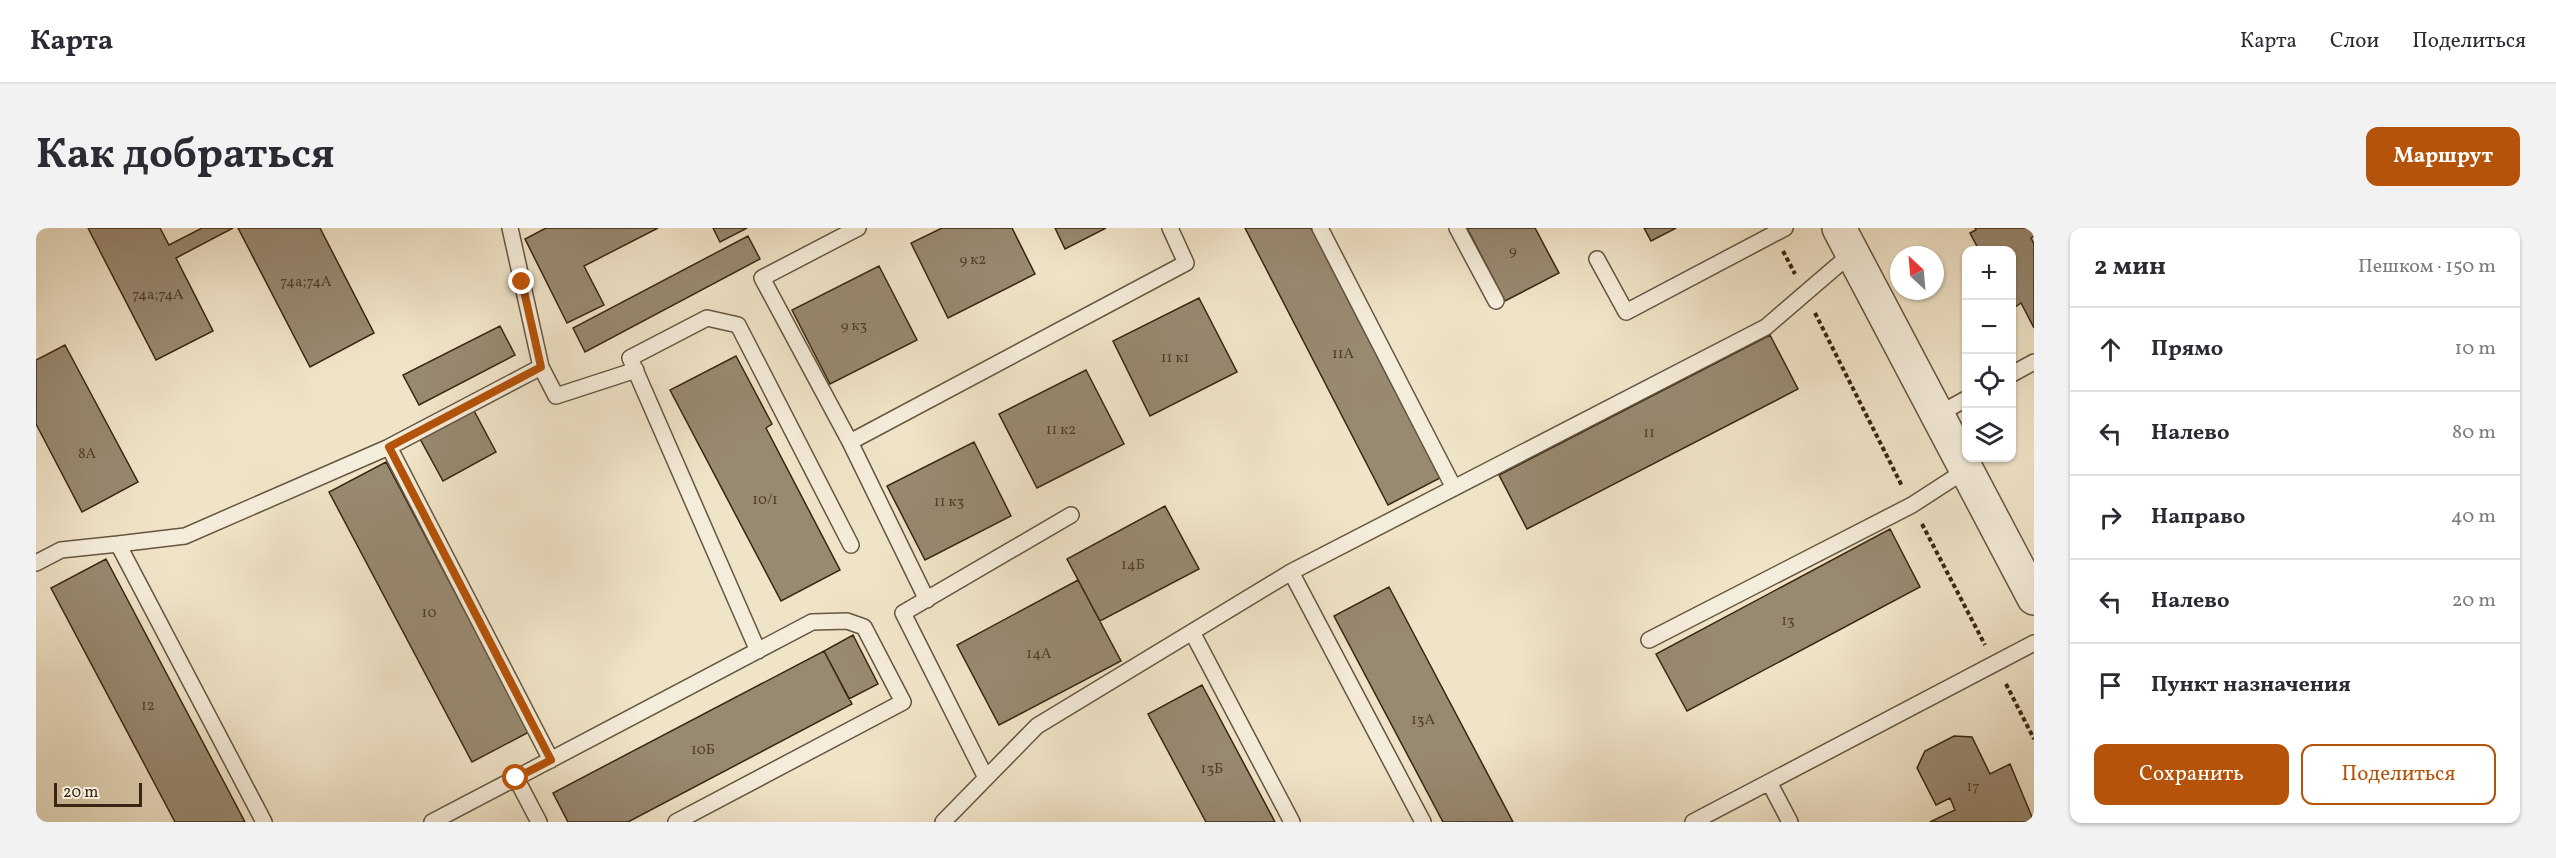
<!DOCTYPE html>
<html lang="ru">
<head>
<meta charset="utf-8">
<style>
  body { margin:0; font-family:Vollkorn,serif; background:#f2f2f3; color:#2b2b33 }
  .controls { position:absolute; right:18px; top:18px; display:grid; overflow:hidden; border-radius:12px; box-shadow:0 2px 4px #0004 }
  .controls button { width:54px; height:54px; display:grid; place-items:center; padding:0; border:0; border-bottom:2px solid #e1e1e2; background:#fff; color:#2b2b33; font:30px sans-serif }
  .compass { position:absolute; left:1854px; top:18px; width:54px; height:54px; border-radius:50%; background:#fff; box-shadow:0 2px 4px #0004; rotate:334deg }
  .scale { position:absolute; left:18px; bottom:15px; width:88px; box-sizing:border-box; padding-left:6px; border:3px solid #382612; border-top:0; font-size:16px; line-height:21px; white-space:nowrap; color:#382612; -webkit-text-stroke:4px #f5eddb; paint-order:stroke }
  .stop { position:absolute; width:18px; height:18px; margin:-14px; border:4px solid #b45309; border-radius:50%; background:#fff }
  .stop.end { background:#b45309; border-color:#fff; box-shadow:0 2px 6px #0008 }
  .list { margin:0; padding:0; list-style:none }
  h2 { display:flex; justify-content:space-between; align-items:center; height:78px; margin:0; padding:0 24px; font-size:26px }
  h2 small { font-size:20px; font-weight:400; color:#7c7c81 }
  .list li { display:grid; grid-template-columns:39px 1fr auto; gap:18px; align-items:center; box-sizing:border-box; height:84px; padding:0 24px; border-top:2px solid #e1e1e2 }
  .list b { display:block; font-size:22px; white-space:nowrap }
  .list em { font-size:20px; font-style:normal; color:#7c7c81 }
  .actions { display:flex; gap:12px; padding:18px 24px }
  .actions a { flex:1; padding:14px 0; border:2px solid #b45309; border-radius:12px; text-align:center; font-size:21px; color:#b45309 }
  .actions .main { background:#b45309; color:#fff }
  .icon { flex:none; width:33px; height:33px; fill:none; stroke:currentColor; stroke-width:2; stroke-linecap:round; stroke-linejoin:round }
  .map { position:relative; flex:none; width:1998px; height:594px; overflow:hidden; border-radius:12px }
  header { display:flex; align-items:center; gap:36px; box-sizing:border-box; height:84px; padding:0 30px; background:#fff; border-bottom:2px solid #e1e1e2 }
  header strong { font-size:28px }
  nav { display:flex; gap:33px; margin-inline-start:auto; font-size:21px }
  .intro { display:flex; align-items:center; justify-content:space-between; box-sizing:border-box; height:144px; padding:0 36px }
  h1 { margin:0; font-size:42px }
  .button { padding:15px 27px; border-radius:12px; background:#b45309; color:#fff; font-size:21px; font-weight:700 }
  main { display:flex; gap:36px; padding:0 36px }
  aside { flex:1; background:#fff; border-radius:12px; box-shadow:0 2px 4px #0004 }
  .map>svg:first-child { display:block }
  .building { fill:#988971; stroke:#382612; stroke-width:1.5 }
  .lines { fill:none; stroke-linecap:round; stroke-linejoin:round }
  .service-casing { stroke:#665640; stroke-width:18 }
  .tertiary-casing { stroke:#665640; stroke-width:36 }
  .path { stroke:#382612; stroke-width:4; stroke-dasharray:4.5 3; stroke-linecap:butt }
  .service { stroke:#f5eddb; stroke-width:15 }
  .tertiary { stroke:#f5eddb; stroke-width:33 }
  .route { stroke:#b45309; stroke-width:8 }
  .labels { text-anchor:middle; stroke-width:4.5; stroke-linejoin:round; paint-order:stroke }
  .number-label { font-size:15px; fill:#503f2a }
</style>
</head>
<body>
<header>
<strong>Карта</strong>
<nav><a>Карта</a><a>Слои</a><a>Поделиться</a></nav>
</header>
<div class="intro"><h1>Как добраться</h1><a class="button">Маршрут</a></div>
<main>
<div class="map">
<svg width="1998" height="594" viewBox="0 0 1998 594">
  <rect width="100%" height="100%" fill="#f0e4c8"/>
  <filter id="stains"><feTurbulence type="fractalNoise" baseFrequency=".00333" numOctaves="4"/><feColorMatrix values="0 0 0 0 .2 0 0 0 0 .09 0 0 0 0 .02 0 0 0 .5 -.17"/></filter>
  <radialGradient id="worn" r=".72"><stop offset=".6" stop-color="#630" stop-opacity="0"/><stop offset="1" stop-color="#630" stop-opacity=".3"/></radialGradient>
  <path class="building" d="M52,0H124L133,17L166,0H197L140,30L177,103L120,132Z
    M202,0H284L338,105L274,139Z
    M510,0H622L548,38L568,77L531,95L489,11Z
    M677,0H711L684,14Z
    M906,0H976L999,46L912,90L875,15Z
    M1019,0H1070L1029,21Z
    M1209,0H1275L1404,250L1352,277Z
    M1431,0H1499L1523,45L1469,73Z
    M1608,0H1640L1615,13Z
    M1939,0H1998V8L1995,10L1998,16V100L1985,75L1976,81V22H1943L1934,5L1940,2Z
    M712,8L724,31L549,124L537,100Z
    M843,38L881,112L794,156L756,82Z
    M1163,70L1201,144L1114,188L1077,113Z
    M464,98L479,127L383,177L367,147Z
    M1734,107L1762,161L1491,301L1463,247Z
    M29,117L102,254L46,284L0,196V132Z
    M700,128L736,196L730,200L804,342L745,373L634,162Z
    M1050,142L1088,216L1001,260L963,186Z
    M436,179L460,224L407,253L383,209Z
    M938,214L975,288L889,332L851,258Z
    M350,234L493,504L436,534L293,264Z
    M1129,278L1163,341L1064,393L1031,331Z
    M1854,301L1884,359L1651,483L1620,426Z
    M70,331L209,594H139L15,360Z
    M1042,352L1085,433L963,497L921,417Z
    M1353,359L1477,594H1407L1298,388Z
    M817,407L842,456L813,471L788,423Z
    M788,423L816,476L592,594H532L517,565Z
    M1166,457L1239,594H1170L1112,486Z
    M1918,508L1936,509L1954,546L1974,536L1998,594H1894L1919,582L1914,570L1900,577L1881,540L1889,523Z"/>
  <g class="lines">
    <g class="service-casing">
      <path id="service" d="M1284,0L1418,260
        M1421,0L1460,73
        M1561,31L1590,84L1749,0
        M505,139L520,168L600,142
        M1976,146L1998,134
        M1901,187L1930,171
        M814,214L726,50L822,0
        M353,219L505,139L474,0
        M82,316L149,308L353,219L515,532
        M0,335L25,322L82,316L228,594
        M1255,344L1387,594
        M891,372L814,214L1150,35L1134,0
        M1156,404L1256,594
        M1613,412L1876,277L1930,242
        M722,423L594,130L671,90L702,97L815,317
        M480,550L776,394L811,393L828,399L867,474L640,594
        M950,550L867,385L1035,287
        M1733,554L1754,594
        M396,594L480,550L503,594
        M907,594L1001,498L1255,344L1730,99L1816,25
        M1657,594L1998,415"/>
    </g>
    <g class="tertiary-casing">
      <path id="tertiary" d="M1803,0L1998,370"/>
    </g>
    <path class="path" d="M1747,23L1759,46
      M1779,85L1866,258
      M1886,296L1949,417
      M1970,456L1998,511"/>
    <use href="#service" class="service"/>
    <use href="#tertiary" class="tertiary"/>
  </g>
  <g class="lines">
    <path class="route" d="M480,550L515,532L353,219L505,139L486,54"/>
  </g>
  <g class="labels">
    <g class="number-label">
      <text x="1477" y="27">9</text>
      <text x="937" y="36">9 к2</text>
      <text x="270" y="58">74а;74А</text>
      <text x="122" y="71">74а;74А</text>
      <text x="818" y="102">9 к3</text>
      <text x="1307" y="130">11А</text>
      <text x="1139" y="134">11 к1</text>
      <text x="1025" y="206">11 к2</text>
      <text x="1613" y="209">11</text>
      <text x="51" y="230">8А</text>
      <text x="729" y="276">10/1</text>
      <text x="913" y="278">11 к3</text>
      <text x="1097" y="341">14Б</text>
      <text x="393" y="389">10</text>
      <text x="1752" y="397">13</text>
      <text x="1003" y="430">14А</text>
      <text x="112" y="482">12</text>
      <text x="1387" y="496">13А</text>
      <text x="667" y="526">10Б</text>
      <text x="1176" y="545">13Б</text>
      <text x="1937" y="563">17</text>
    </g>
  </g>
  <rect width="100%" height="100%" filter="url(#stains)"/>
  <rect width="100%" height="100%" fill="url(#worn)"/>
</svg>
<div class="controls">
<button>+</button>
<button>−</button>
<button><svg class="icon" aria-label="locate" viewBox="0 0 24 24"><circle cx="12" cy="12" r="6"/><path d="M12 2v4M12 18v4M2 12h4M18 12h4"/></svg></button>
<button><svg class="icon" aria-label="layers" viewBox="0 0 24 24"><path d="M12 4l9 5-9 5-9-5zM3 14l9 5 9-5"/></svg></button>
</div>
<svg class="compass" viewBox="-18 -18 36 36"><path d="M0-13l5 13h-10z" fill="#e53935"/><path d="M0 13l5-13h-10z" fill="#7c7c81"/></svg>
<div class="scale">20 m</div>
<div class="stop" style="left:480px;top:550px"></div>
<div class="stop end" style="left:486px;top:54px"></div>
</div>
<aside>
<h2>2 мин<small>Пешком · 150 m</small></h2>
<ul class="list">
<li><svg class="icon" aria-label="ahead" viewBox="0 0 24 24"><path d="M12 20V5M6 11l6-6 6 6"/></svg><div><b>Прямо</b></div><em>10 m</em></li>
<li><svg class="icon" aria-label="left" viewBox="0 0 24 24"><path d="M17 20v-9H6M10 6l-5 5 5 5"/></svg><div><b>Налево</b></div><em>80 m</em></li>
<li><svg class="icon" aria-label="right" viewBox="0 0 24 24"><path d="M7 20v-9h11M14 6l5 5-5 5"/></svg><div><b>Направо</b></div><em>40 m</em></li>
<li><svg class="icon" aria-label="left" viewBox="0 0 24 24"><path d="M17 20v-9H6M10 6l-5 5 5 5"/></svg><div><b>Налево</b></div><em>20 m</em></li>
<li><svg class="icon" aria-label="arrive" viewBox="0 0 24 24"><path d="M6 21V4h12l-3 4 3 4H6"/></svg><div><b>Пункт назначения</b></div></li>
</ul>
<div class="actions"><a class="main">Сохранить</a><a>Поделиться</a></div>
</aside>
</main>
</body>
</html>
